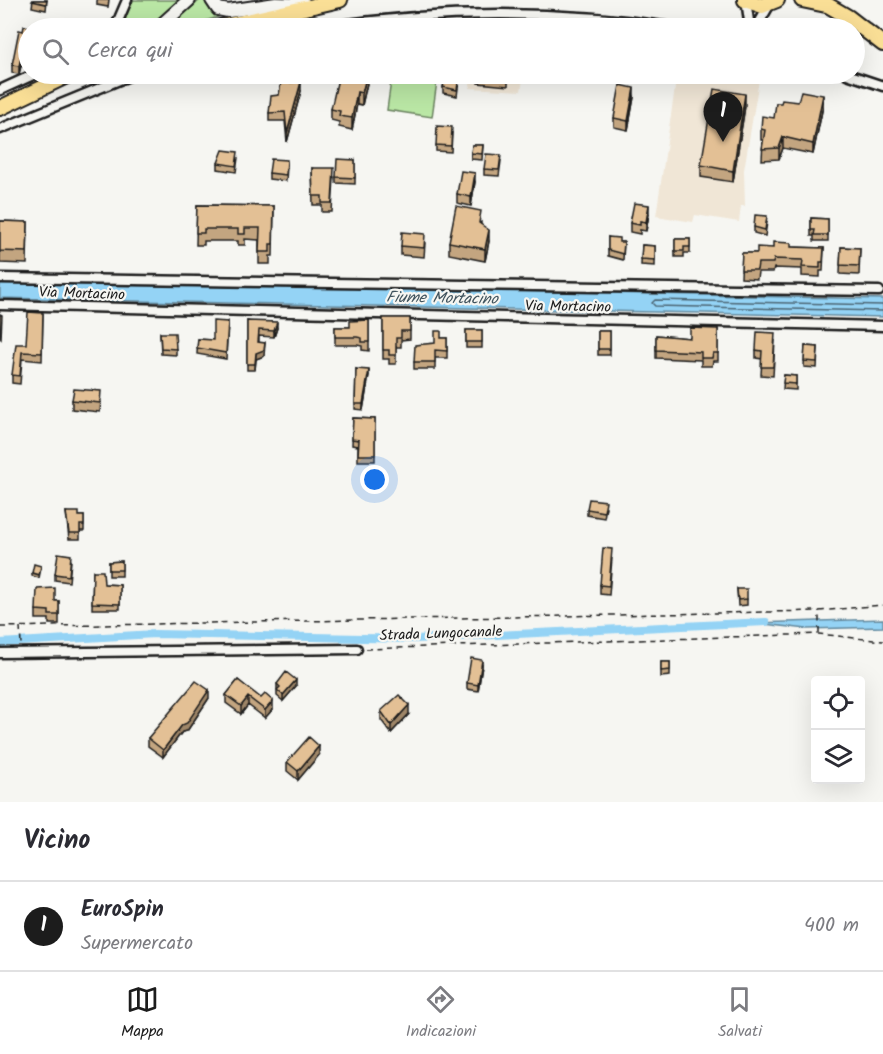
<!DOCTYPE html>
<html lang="it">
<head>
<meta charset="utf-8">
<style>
  body { margin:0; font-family:Kalam,sans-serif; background:#f2f2f3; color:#2b2b33 }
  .controls { position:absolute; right:18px; bottom:18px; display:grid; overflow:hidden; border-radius:6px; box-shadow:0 6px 24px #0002 }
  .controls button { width:54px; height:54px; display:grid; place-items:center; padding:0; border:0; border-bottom:2px solid #e1e1e2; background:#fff; color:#2b2b33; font:30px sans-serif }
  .you { position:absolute; left:375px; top:480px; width:21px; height:21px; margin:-15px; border:4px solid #fff; border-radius:50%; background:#1a73e8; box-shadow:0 0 0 9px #1a73e833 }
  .badge { display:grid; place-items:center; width:39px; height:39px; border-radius:50%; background:#1c1c1c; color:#fff; font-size:20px; font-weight:700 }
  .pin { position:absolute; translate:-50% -50px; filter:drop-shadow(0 2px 3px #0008) }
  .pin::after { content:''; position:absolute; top:32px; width:21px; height:18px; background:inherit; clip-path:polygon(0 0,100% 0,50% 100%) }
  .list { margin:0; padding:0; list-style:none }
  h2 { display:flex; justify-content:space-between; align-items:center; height:78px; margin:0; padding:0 24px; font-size:26px }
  h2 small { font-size:20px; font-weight:400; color:#7c7c81 }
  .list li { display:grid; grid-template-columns:39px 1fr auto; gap:18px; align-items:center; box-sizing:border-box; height:90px; padding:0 24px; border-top:2px solid #e1e1e2 }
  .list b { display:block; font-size:22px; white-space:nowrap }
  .list p { margin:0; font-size:20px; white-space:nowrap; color:#7c7c81 }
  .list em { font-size:20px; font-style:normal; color:#7c7c81 }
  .icon { flex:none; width:33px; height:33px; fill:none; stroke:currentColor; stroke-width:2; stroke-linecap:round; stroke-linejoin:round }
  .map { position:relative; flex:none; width:883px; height:802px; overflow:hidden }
  .search { position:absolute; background:#fff; box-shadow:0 6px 24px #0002; left:18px; right:18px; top:18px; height:66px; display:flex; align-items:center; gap:15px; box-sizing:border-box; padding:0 21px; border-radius:33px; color:#7c7c81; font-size:22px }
  .sheet { height:168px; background:#fff }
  nav { display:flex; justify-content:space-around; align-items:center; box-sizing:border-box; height:84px; border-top:2px solid #e1e1e2; background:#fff; font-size:16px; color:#7c7c81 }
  nav a { display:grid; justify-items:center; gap:3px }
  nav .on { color:#1c1c1c }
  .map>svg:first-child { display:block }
  .built { fill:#f0e6d6 }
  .green { fill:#bae7a5; stroke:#6b8260; stroke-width:1.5 }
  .water { fill:#94d3f5; stroke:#648a9e; stroke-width:1.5 }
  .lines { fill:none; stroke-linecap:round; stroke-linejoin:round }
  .shore { stroke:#4c6573; stroke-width:1.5 }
  .canal { stroke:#94d3f5; stroke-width:8 }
  .street-casing { stroke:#1c1c1c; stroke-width:13 }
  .secondary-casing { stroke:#1c1c1c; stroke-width:16 }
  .primary-casing { stroke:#1c1c1c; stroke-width:18 }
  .path { stroke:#1c1c1c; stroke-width:1.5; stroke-dasharray:6 4.5; stroke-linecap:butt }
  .street { stroke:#f6f6f2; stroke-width:8 }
  .secondary { stroke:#f6f6f2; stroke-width:12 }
  .primary { stroke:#fadf96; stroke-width:14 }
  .wall { fill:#c3a580; stroke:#1c1c1c; stroke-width:1.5 }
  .shaded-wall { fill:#9f8668; stroke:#1c1c1c; stroke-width:1.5 }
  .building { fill:#e3c095; stroke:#1c1c1c; stroke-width:1.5 }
  .labels { text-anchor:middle; stroke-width:4.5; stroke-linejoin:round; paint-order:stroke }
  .street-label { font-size:15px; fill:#1c1c1c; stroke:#f6f6f2 }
  .water-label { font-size:16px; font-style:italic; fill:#40535d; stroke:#f6f6f2 }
</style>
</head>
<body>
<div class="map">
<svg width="883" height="802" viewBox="0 0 883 802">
  <rect width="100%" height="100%" fill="#f6f6f2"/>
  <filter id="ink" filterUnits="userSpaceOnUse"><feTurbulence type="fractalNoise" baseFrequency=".0167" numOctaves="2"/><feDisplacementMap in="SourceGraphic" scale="12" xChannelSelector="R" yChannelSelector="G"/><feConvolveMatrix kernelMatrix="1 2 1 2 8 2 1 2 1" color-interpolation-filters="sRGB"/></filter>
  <g filter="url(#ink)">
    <path class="built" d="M477,23L532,24L531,28H476Z
      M471,74H524L521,91L470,88Z
      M677,74H760L744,170L745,206H741L739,222L695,215L693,222L656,216Z"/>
    <path class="green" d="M131,0H188L156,28H123Z
      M200,0H208L210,10L218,17L182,28H168Z
      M392,74H438L432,117L387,110Z"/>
    <path class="water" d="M0,280L883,299V317L0,298Z
      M883,619V627L807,629L755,623Z"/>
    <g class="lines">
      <path class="shore" d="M883,305L655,300L652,303L655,306L883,311"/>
      <path class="canal" d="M0,643L155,634L415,639L766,622"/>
      <g class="street-casing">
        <path id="street" d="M746,0L750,28
          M115,28L127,0
          M317,28C437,10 558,9 678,28
          M756,28L770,4
          M847,74L883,86
          M0,90L35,74
          M0,129L134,74
          M0,278L879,291
          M0,305L883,326
          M0,653L357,649"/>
      </g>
      <g class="secondary-casing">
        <path id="secondary" d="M212,0L218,9L228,11L276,4L306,5
          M158,28L189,0"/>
      </g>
      <g class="primary-casing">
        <path id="primary" d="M745,0L762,6L777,0
          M802,0L826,5
          M819,0L848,17L883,44
          M216,28L340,0
          M0,108L71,74"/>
      </g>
      <path class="path" d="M0,627L819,611L883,605
        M20,627L21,644
        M819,633V611
        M366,649L819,634L883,641"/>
      <use href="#street" class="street"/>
      <use href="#secondary" class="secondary"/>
      <use href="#primary" class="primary"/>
    </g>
    <path class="wall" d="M33,0H47L46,10L32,7Z
      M97,0H109L108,7L97,5Z
      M28,28L26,67L21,66L19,74L12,73V65L23,31Z
      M368,74V79L362,105L357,104L352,130L339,127V122L331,120V109Z
      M461,74H516L515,79H508V86L478,83V78L461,76Z
      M623,74H636L635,79H630L629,81L623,80Z
      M459,81L457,96L443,93V87Z
      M301,91L287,142L285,121H269V113L279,95Z
      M634,97L628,130L614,127V118Z
      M745,106L733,182L701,177V165Z
      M823,106L813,154L783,148L779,159L762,160L763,140H761V129Z
      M452,133L451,152L436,151V145Z
      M472,145H483L482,160L471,159Z
      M238,158L236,172L218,169V163Z
      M355,160V184L336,183V177Z
      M501,161L499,176L484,175V169Z
      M287,166L286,181L269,179V173Z
      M312,168L334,177L332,212H322V205H313Z
      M475,182L471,206L457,203V194Z
      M197,205L274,206L273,256H270V264H259V240L245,239V245H238V241H204V245H196Z
      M649,214L646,231L640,230V234L630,232V223Z
      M811,218L828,219V241H814V236H811Z
      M0,221L28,222L27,264L0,263Z
      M481,222V224L489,241L485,261L449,254V242Z
      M767,222L765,236L754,233V227Z
      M608,237L619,242H624L623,260L608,256Z
      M675,239H690V253H684V257H675Z
      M425,243L424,257L401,255V246Z
      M642,245L655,246V266L641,265Z
      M791,247L824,248L823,271H820V277L802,276V269L774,268L773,272H758L757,279L741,278L742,253H757L773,248Z
      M841,247L860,248L859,275L840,274Z
      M43,313L42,361L22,359L20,384L12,383V375L26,344Z
      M383,318H410V339L401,340V347H396V364H389V359H383Z
      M369,320V351L362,350V346L357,345H335V327H350Z
      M247,321L277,328L274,337L259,336V342L264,356L256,359L255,370H247Z
      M228,322L226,359L197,354L198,339L213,340Z
      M718,329V361H713L712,366H701V360L656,358V335L690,338Z
      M466,330H482V348H466Z
      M598,331H610V355H598Z
      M160,333L176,349V355L161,354Z
      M441,338H447V358H435V369H414V362Z
      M775,341L773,376L761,375L762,359L756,358V350Z
      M805,346L818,347L817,368L804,367Z
      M356,369L369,375L363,410L355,409Z
      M784,375L796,376V390L783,389Z
      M72,400H101L100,412L72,409Z
      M353,418L375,419V461H358V446L352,445Z
      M606,507L604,518L587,515V509Z
      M66,512L79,516H84V531H80V539H69Z
      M612,558L609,595L600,594V585Z
      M71,561L69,582L55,580V574Z
      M122,561V576H109V562Z
      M41,568L39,578L32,576V573Z
      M93,571L104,584L120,585V609H92Z
      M737,589L747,599V605L738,606Z
      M55,601H59V624H49V619H36V610Z
      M661,662H670V676L661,677Z
      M482,666L478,691L467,689V683Z
      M238,680L273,709L265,718L248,705L241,714L226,703V695Z
      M277,684L296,686L283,701L277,696Z
      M209,698L187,731L182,732L163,757L148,746V738Z
      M381,711L409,714L391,733L381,720Z
      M319,755L298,780L287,771V762Z"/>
    <path class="shaded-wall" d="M28,48V56L26,67V59Z
      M21,58V66L19,74V66Z
      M367,74H368V79L362,105V93Z
      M301,82V91L287,142V133Z
      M634,88V97L628,130V121Z
      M357,92V104L352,130V118Z
      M745,94V106L733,182V171Z
      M823,95V106L813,154V144Z
      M783,137V148L779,159V148Z
      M475,173V182L471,206V197Z
      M649,205V214L646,231V222Z
      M489,230V241L485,261V249Z
      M277,322V328L274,337V331Z
      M265,343L264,356L256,359L255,370L256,353Z
      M369,370V375L363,410V404Z
      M482,660V666L478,691V685Z
      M296,680V686L283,701V695Z
      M209,690V698L187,731L182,732L163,757V750Z
      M248,697V705L241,714V706Z
      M273,701V709L265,718V710Z
      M409,705V714L391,733V725Z
      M319,746V755L298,780V771Z"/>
    <path class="building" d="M33,0H47L46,4L32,1Z
      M38,23L46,24V28H37Z
      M24,26L36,28H28V48L26,59L21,58L19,66L12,65L19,30L23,31Z
      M339,74H367L362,93L357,92L352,118L339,116L340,111L331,109Z
      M446,74L459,76L457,90L443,87Z
      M301,82L287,133L285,112L269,113L271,96L279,95L281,83Z
      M620,85L634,88L628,121L614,118Z
      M714,89L745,94L733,171L701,165Z
      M801,91L823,95L813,144L783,137L779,148L762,149L765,130L761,129L762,116L774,118L776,103H781L782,100L798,102Z
      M437,126L452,127L451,146L436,145Z
      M472,145H483L482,154L471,153Z
      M223,150L238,152L236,166L218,163Z
      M486,154L501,155L499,170L484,169Z
      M271,159L287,160L286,175L269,173Z
      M337,159L355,160V178L336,177Z
      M312,168H334L332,203H322V196H313Z
      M461,171L475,173L471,197L457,194Z
      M634,203L649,205L646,222L640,221V225L630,223Z
      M197,205L274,206L273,244H270V252H259L260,228H245V234H238V229H204V233H196Z
      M456,206L481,211L479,223L489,230L485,249L449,242Z
      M755,215L767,216L765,230L754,227Z
      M811,218L828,219V235H814L815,230H811Z
      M0,221L28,222L27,252L0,251Z
      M402,232L425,234L424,248L401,246Z
      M608,237L619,238V242H624L623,254L608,250Z
      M675,239H690V247H684V251H675Z
      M773,242L791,243V247L824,248L823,262H820V268L802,267L803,260L774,259L773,263H758L757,270H741L742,253H757V247L773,248Z
      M642,245L655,246V260L641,259Z
      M841,247L860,248L859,266L840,265Z
      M28,312L43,313L42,353L22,352L20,376L12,375L16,344H26Z
      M0,314L2,315L1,339L0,338Z
      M383,318H410V331H401V338H396V355H389V350H383Z
      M369,320V342H362V338L357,337H335V327H350V321Z
      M213,321L228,322L226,353L197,348L198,339L213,340Z
      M247,321L277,322L274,331L259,330L258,342L265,343L264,350L256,353L255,364H247Z
      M690,328L718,329V353H713L712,358H701V352L656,350V335L690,338Z
      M466,330H482V342H466Z
      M435,331H441V338H447V351L435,350V362H414L415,345L435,343Z
      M598,331H610V349H598Z
      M757,332L775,333L773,367H761L762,351L756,350Z
      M160,333H175L176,349L161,348Z
      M805,346L818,347L817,362L804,361Z
      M356,369L369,370L363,404H355Z
      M784,375L796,376V384L783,383Z
      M74,389L101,391L100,403L72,400Z
      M353,418L375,419V455H358L359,440L352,439Z
      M589,499L606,501L604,512L587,509Z
      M66,512H79V516H84V525H80V533H69Z
      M603,548L612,549L609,586L600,585Z
      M58,553L71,555L69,576L55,574Z
      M122,561V570H109V562Z
      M34,564L41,566L39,575L32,573Z
      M93,571H103L104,584L120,585V604L92,603Z
      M55,588V601H59V615H49V611L36,610L37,589Z
      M737,589H747V599L738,600Z
      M471,658L482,660L478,685L467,683Z
      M661,662H670V670L661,671Z
      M286,672L296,680L283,695L277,690L280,687L277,684Z
      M238,680L261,698L265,694L273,701L265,710L248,697L241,706L226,695Z
      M196,681L209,690L187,723L182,725L163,750L148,738Z
      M399,695L409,705L391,725L381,711Z
      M309,737L319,746L298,771L287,762Z"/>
  </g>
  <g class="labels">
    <g class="street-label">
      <text transform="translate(82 293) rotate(2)" y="5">Via Mortacino</text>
      <text transform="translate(568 306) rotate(1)" y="5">Via Mortacino</text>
      <text transform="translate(441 633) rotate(-2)" y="5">Strada Lungocanale</text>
    </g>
    <g class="water-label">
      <text transform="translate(442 297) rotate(1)" y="6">Fiume Mortacino</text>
    </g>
  </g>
</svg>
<div class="controls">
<button><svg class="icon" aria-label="locate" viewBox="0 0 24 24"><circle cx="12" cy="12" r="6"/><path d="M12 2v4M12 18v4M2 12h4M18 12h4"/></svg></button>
<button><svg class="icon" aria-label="layers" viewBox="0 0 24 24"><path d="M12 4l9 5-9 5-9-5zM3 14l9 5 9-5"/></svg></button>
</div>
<div class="you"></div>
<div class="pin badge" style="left:723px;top:142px">1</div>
<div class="search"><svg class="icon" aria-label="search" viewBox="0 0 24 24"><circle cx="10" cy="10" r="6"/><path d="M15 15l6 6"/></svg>Cerca qui</div>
</div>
<section class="sheet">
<h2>Vicino<small></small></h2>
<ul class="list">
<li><span class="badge">1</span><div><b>EuroSpin</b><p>Supermercato</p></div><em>400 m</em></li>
</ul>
</section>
<nav>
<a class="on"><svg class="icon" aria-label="map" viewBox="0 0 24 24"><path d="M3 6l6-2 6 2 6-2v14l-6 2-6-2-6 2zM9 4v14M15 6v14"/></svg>Mappa</a>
<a><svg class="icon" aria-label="directions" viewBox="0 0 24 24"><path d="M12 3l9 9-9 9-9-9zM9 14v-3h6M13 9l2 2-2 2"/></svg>Indicazioni</a>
<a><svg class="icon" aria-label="saved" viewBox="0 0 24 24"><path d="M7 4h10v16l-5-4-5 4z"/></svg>Salvati</a>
</nav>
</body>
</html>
